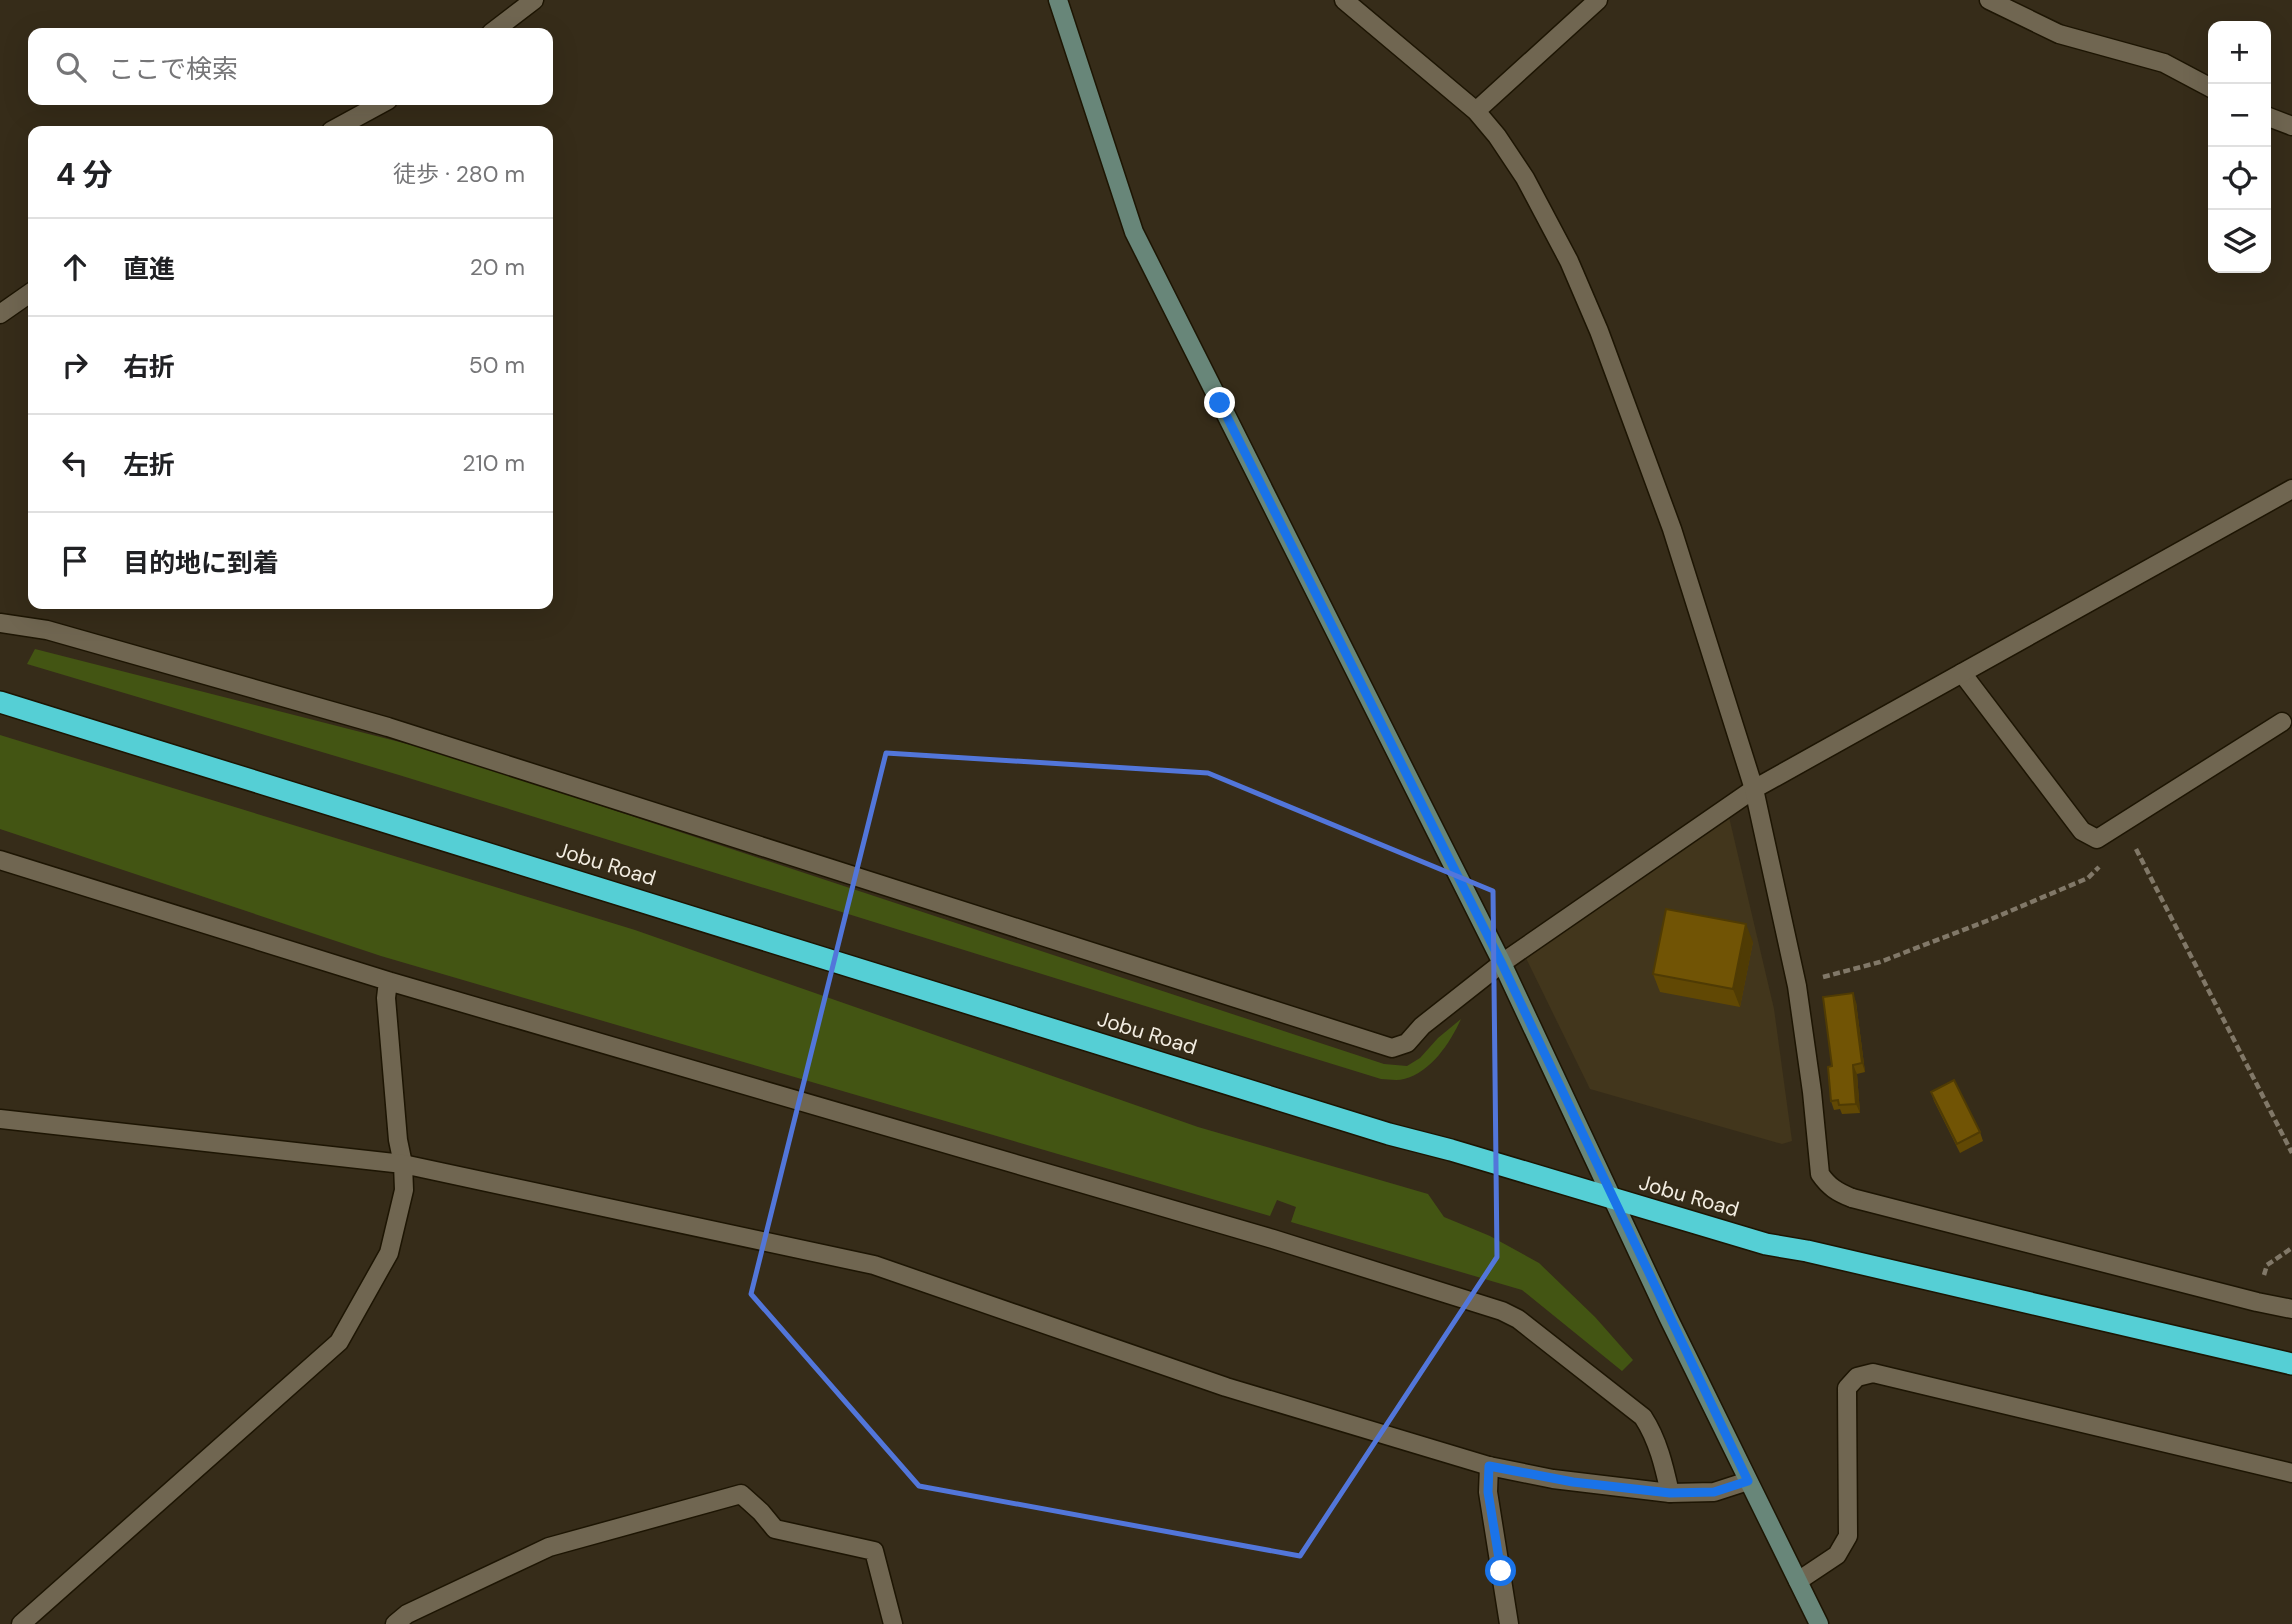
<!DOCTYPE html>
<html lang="ja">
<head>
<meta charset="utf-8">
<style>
  body { margin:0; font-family:"DM Sans","Noto Sans JP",sans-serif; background:#f6f6f6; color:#202124 }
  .controls { position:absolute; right:21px; top:21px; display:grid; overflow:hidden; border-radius:14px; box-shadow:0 7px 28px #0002 }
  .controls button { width:63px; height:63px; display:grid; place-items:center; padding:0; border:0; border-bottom:2px solid #e0e0e0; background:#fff; color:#202124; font:35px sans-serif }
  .stop { position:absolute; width:21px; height:21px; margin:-16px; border:5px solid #1a73e8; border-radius:50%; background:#fff }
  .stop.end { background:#1a73e8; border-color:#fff; box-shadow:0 2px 7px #0008 }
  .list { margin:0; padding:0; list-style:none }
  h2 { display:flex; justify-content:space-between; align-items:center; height:91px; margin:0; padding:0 28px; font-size:30px }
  h2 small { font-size:23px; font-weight:400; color:#757577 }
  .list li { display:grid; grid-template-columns:46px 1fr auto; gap:21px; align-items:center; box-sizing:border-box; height:98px; padding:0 28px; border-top:2px solid #e0e0e0 }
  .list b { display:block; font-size:26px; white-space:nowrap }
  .list em { font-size:23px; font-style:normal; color:#757577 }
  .icon { flex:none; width:38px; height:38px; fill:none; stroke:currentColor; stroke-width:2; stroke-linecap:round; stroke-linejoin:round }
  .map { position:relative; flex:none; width:2292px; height:1624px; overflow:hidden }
  .search { position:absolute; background:#fff; box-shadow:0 7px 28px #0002; left:28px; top:28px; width:525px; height:77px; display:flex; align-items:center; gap:18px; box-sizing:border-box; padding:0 24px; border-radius:14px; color:#757577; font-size:26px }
  .panel { position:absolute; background:#fff; box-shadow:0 7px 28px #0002; left:28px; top:126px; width:525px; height:483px; border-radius:14px }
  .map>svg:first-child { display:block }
  .built { fill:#42361c }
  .green { fill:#435513 }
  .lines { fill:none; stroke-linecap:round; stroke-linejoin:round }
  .lane-casing { stroke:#1d1503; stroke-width:21 }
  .street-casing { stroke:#1d1503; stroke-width:21 }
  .secondary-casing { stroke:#1d1503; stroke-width:21 }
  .highway-casing { stroke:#1d1503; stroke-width:24 }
  .path { stroke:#817868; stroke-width:4.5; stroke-dasharray:7 3.5; stroke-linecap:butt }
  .lane { stroke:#706651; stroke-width:18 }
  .street { stroke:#706651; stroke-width:18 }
  .secondary { stroke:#688679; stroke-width:18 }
  .highway { stroke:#55cfd5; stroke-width:21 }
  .wall { fill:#614804 }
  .shaded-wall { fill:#4f3b04 }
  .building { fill:#715405; stroke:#4f3b04; stroke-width:2 }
  .route { stroke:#1a73e8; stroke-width:9 }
  .marked { fill:none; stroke:#5276da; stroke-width:5; stroke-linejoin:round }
  .labels { text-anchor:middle; stroke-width:5; stroke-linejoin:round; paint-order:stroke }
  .street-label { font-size:21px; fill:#f3ede1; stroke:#362c19 }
</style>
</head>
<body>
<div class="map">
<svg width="2292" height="1624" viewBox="0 0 2292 1624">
  <rect width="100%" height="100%" fill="#362c19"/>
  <path class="built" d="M1729,817L1774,1009L1792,1141L1782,1144L1590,1089L1525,956Z"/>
  <path class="green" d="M35,649L431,750L1384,1064L1407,1066L1420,1058L1438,1038L1461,1019C1450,1043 1431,1072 1404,1079C1397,1081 1388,1079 1381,1079L399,775L27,664Z
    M0,735L635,930L1198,1127L1428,1194L1444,1217L1490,1236L1539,1263L1595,1317L1633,1360L1622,1371L1522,1290L1291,1222L1296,1207L1277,1200L1270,1216L381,956L0,829Z"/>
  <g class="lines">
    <g class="lane-casing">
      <path id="lane" d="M0,623L47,630L388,727L1392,1048L1407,1043L1422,1026L1502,963L1754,789
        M1962,673L2082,831L2097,839L2282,722
        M0,860L388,981L1273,1239L1502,1311L1518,1319L1643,1417C1658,1440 1664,1466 1670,1493
        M388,981L386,998L398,1140L403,1164
        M1852,1198L2257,1302L2292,1309
        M1489,1466L1488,1492L1509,1624
        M1798,1581L1837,1555L1848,1536L1847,1388L1857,1377L1873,1373L2292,1473"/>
    </g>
    <g class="street-casing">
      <path id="street" d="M1344,0L1476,111L1497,136L1525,178L1569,261L1599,331L1672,529L1754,789L1797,986L1812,1092L1820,1174C1829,1187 1837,1192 1852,1198
        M1989,0L2059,34L2164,63L2213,89
        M491,33L534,0
        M1476,111L1598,0
        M2266,116L2292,126
        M331,131L388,100
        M0,314L33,291
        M1754,789L2292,489
        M0,1119L403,1164L874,1265L1226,1387L1489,1466L1553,1479L1670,1493L1714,1492L1748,1481
        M21,1624L339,1342L389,1253L404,1190L403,1164
        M395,1624L407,1614L549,1547L741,1494L761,1512L775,1529L874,1551L893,1624"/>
    </g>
    <g class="secondary-casing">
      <path id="secondary" d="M1058,0L1134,232L1502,963L1668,1317L1819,1624"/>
    </g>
    <g class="highway-casing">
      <path id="highway" d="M0,702L1389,1134L1451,1150L1766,1244L1807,1251L2292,1364"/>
    </g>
    <path class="path" d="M2136,849L2292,1153
      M1823,977L1880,962L1989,920L2088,878L2099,867
      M2264,1275L2267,1265L2292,1248"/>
    <use href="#lane" class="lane"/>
    <use href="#street" class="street"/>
    <use href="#secondary" class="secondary"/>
    <use href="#highway" class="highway"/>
  </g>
  <path class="wall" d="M1753,942L1740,1007L1660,992L1653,974Z
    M1856,1002L1865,1072L1857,1074L1860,1113L1842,1114L1840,1109L1834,1110L1831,1101L1832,1066Z
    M1931,1092L1980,1132L1983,1141L1960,1153L1934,1101Z"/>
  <path class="shaded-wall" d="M1746,924L1753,942L1740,1007L1733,989Z
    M1853,993L1856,1002L1865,1072L1862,1063Z
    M1853,1065L1857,1074L1860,1113L1856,1104Z"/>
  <path class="building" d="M1666,909L1746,924L1733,989L1653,974Z
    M1853,993L1862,1063L1853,1065L1856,1104L1839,1105L1838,1100L1831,1101L1828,1067L1832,1066L1823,997Z
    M1954,1080L1980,1132L1957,1144L1931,1092Z"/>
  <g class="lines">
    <path class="route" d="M1220,403L1502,964L1748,1481L1714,1492L1670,1493L1573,1482L1489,1466L1488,1492L1501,1571"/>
  </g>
  <path class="marked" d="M886,753L1208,773L1493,891L1497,1257L1300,1556L919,1486L751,1294Z"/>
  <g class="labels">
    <g class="street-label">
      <text transform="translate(606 864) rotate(17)" y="7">Jobu Road</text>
      <text transform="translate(1147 1033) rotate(17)" y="7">Jobu Road</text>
      <text transform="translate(1689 1196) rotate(16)" y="7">Jobu Road</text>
    </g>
  </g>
</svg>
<div class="controls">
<button>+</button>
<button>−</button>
<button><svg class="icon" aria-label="locate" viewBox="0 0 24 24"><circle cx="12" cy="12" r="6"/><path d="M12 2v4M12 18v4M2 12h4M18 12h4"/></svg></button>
<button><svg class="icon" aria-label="layers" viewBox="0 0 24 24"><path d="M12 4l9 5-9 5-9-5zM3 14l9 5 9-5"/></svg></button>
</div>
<div class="stop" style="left:1501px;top:1571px"></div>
<div class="stop end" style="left:1220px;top:403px"></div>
<div class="search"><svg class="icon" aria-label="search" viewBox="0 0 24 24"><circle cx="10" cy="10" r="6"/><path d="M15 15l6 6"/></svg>ここで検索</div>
<section class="panel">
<h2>4 分<small>徒歩 · 280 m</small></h2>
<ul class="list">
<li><svg class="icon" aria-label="ahead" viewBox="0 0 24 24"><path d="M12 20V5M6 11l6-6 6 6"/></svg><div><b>直進</b></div><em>20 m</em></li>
<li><svg class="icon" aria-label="right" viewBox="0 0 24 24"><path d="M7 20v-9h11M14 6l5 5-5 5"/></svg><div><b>右折</b></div><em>50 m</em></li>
<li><svg class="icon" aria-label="left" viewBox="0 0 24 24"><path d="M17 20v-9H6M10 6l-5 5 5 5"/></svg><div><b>左折</b></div><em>210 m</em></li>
<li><svg class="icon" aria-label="arrive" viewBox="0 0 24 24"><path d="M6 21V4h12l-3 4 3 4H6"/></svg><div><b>目的地に到着</b></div></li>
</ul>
</section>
</div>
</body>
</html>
